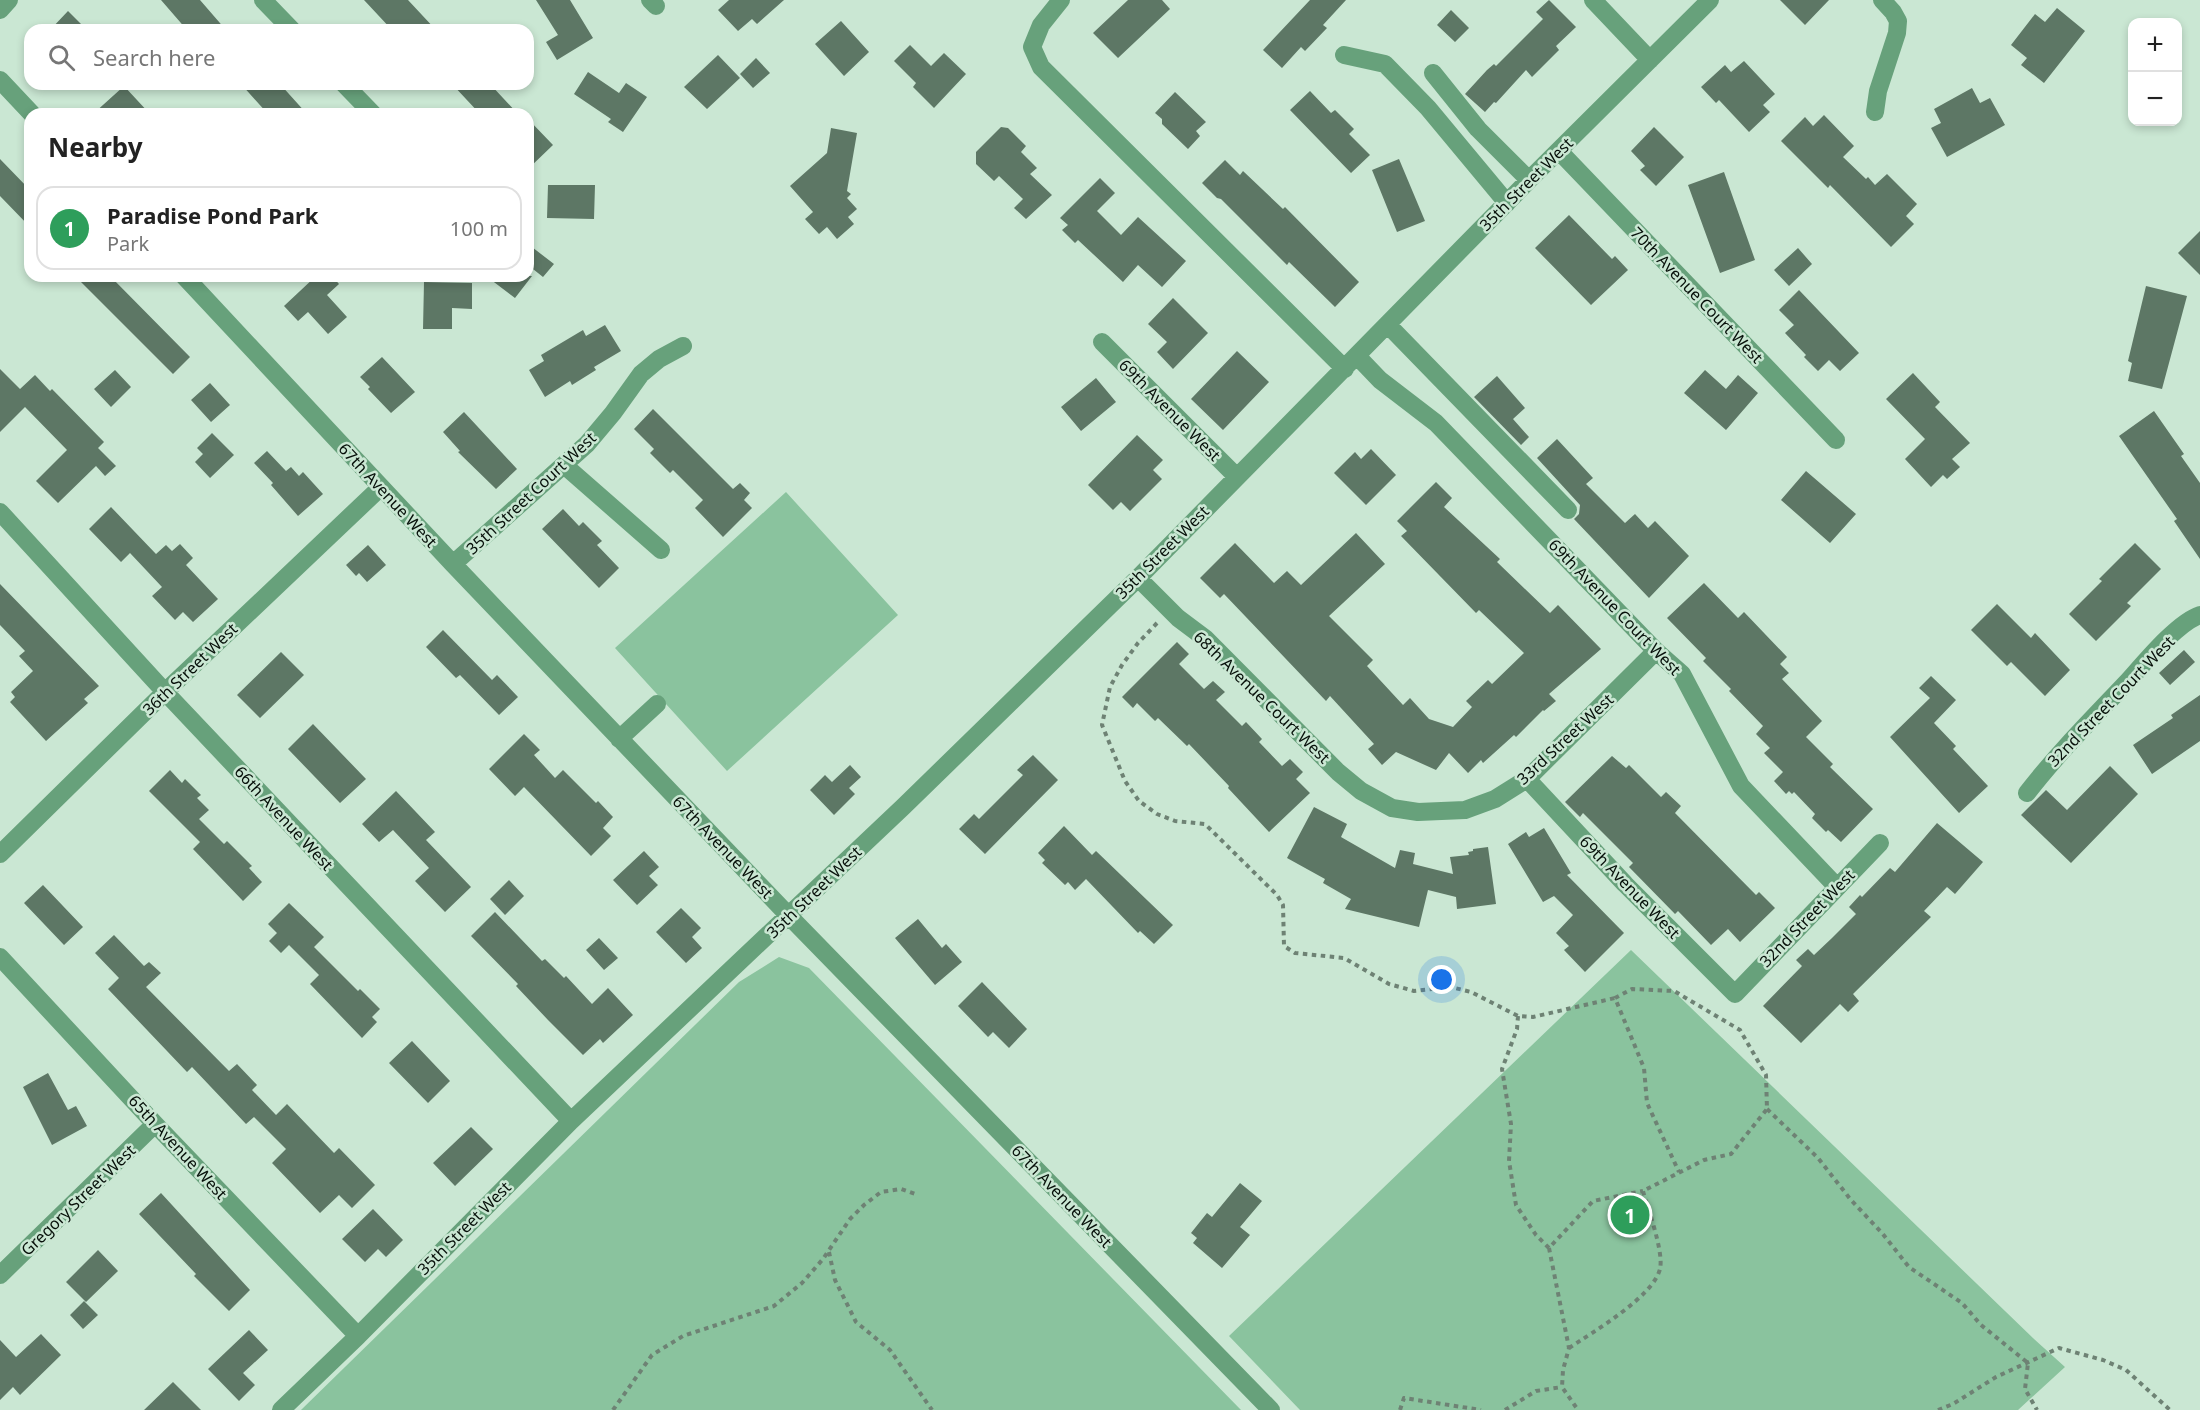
<!DOCTYPE html>
<html lang="en">
<head>
<meta charset="utf-8">
<style>
  body { margin:0; font-family:"Noto Sans",sans-serif; background:#f6f6f6; color:#222 }
  .controls { position:absolute; right:18px; top:18px; display:grid; overflow:hidden; border-radius:12px; box-shadow:0 3px 9px #0003 }
  .controls button { width:54px; height:54px; display:grid; place-items:center; padding:0; border:0; border-bottom:2px solid #e0e0e0; background:#fff; color:#222; font:30px sans-serif }
  .you { position:absolute; left:1442px; top:980px; width:21px; height:21px; margin:-15px; border:4px solid #fff; border-radius:50%; background:#1a73e8; box-shadow:0 0 0 9px #1a73e833 }
  .badge { display:grid; place-items:center; width:39px; height:39px; border-radius:50%; background:#c73a68; color:#fff; font-size:20px; font-weight:700 }
  .pin { position:absolute; translate:-50% -50%; border:3px solid #fff; box-shadow:0 2px 6px #0006 }
  .list { margin:0; padding:0; list-style:none }
  h2 { display:flex; justify-content:space-between; align-items:center; height:78px; margin:0; padding:0 24px; font-size:26px }
  h2 small { font-size:20px; font-weight:400; color:#767676 }
  .list li { display:grid; grid-template-columns:39px 1fr auto; gap:18px; align-items:center; box-sizing:border-box; height:84px; margin:0 12px 12px; padding:0 12px; border:2px solid #e0e0e0; border-radius:18px }
  .list b { display:block; font-size:22px; white-space:nowrap }
  .list p { margin:0; font-size:20px; white-space:nowrap; color:#767676 }
  .list em { font-size:20px; font-style:normal; color:#767676 }
  .icon { flex:none; width:33px; height:33px; fill:none; stroke:currentColor; stroke-width:2; stroke-linecap:round; stroke-linejoin:round }
  .map { position:relative; flex:none; width:2200px; height:1410px; overflow:hidden }
  .search { position:absolute; background:#fff; box-shadow:0 3px 9px #0003; left:24px; top:24px; width:510px; height:66px; display:flex; align-items:center; gap:15px; box-sizing:border-box; padding:0 21px; border-radius:18px; color:#767676; font-size:22px }
  .panel { position:absolute; background:#fff; box-shadow:0 3px 9px #0003; left:24px; top:108px; width:510px; height:174px; border-radius:18px }
  .map>svg:first-child { display:block }
  .green { fill:#8ac39e }
  .building { fill:#5d7765 }
  .lines { fill:none; stroke-linecap:round; stroke-linejoin:round }
  .path { stroke:#6e8274; stroke-width:4; stroke-dasharray:4.5 4.5; stroke-linecap:butt }
  .minor { stroke:#67a17b; stroke-width:18 }
  .labels { text-anchor:middle; stroke-width:5; stroke-linejoin:round; paint-order:stroke }
  .street-label { font-size:16px; fill:#07100a; stroke:#cae7d3 }
</style>
</head>
<body>
<div class="map">
<svg width="2200" height="1410" viewBox="0 0 2200 1410">
  <rect width="100%" height="100%" fill="#cae7d3"/>
  <path class="green" d="M786,492L898,615L727,771L615,648Z
    M1631,950L2034,1339L2065,1367L2018,1410H1300L1229,1336Z
    M779,957L809,968L1241,1410H301L739,982Z"/>
  <path class="building" d="M161,0H200L226,30H187Z
    M364,0H408L436,30H392Z
    M536,0H570L593,38L557,60L546,42L558,35Z
    M729,0H784L757,24L752,19L738,31L718,10Z
    M1128,0H1162L1170,9L1118,58L1093,33Z
    M1310,0H1346L1323,25L1327,28L1305,51L1301,47L1282,68L1263,50Z
    M1549,0L1576,27L1556,46L1559,50L1532,77L1526,70L1496,103L1494,102L1485,112L1465,94L1487,70L1494,64L1496,66L1543,19L1536,12Z
    M1780,0H1829L1805,25Z
    M2057,8L2085,31L2044,83L2021,65L2027,58L2011,45L2035,14L2045,22Z
    M1451,10L1469,28L1455,42L1437,25Z
    M68,11L87,30H50Z
    M841,21L869,52L844,76L815,44Z
    M910,45L931,66L944,53L966,74L934,108L913,87L916,83L894,61Z
    M718,55L740,78L707,109L684,87Z
    M756,58L770,73L753,88L740,74Z
    M1744,61L1775,94L1763,105L1770,112L1749,132L1719,100L1716,103L1701,87L1725,65L1731,72Z
    M588,72L619,93L626,83L647,97L623,132L608,122L611,119L574,94Z
    M241,84H280L307,114H268Z
    M452,84H490L518,114H480Z
    M124,86L150,114H93Z
    M1972,88L1980,103L1990,98L2005,125L1947,157L1931,128L1941,123L1934,109Z
    M1310,91L1331,113L1335,110L1354,129L1349,134L1370,155L1351,173L1290,110Z
    M1175,92L1206,122L1196,131L1200,136L1188,149L1162,124V119L1155,113Z
    M1824,115L1854,146L1843,157L1866,179L1868,177L1875,185L1887,174L1917,204L1906,216L1914,224L1891,247L1830,185L1828,188L1781,141L1805,117L1813,126Z
    M528,119L553,145L528,169Z
    M1001,127L1008,128L1026,146L1021,152L1037,168L1030,174L1052,195L1026,219L1014,208L1023,199L999,176L994,181L976,164V152Z
    M1654,127L1684,157L1656,186L1640,170L1645,166L1631,151Z
    M831,128L857,133L847,191L851,194L847,198L857,209L848,217L854,224L837,239L827,227L819,234L805,219L813,212L790,186L827,153Z
    M0,159L30,190V227L0,196Z
    M1399,159L1425,221L1397,232L1372,170Z
    M1225,160L1240,175L1243,171L1283,209L1285,207L1359,282L1335,307L1289,262L1287,265L1221,199L1217,198L1202,183Z
    M1724,172L1755,260L1720,273L1688,185Z
    M1100,178L1115,193L1097,211L1121,235L1138,217L1186,261L1162,287L1138,265L1123,282L1078,240L1075,243L1062,230L1068,225L1060,218Z
    M548,185H595L594,219L547,218Z
    M1569,215L1612,259L1615,256L1628,270L1591,305L1535,248Z
    M2200,231V275L2178,253Z
    M528,244L554,264L543,277L528,265Z
    M1798,248L1812,264L1789,286L1774,270Z
    M75,276H110L190,357L173,374Z
    M316,276H332L339,284L327,295L347,317L328,334L308,312L298,321L284,306Z
    M486,276H532L515,298Z
    M424,282L472,283V309L452,308V329H423Z
    M2146,286L2187,296L2162,389L2128,381L2132,363L2128,361Z
    M1799,290L1859,353L1840,371L1829,360L1818,371L1804,357L1806,355L1785,333L1794,325L1779,310Z
    M1173,298L1208,333L1173,369L1157,352L1167,342L1148,324Z
    M605,325L621,351L594,367L596,370L572,385L570,381L545,397L529,370L544,361L541,355L583,330L586,336Z
    M1237,351L1269,382L1223,430L1191,399Z
    M382,357L415,392L391,413L368,389L370,387L360,377Z
    M0,369L20,389L35,375L50,391L52,389L104,442L98,448L116,466L105,476L96,466L58,503L36,481L67,450L25,407L0,432Z
    M115,370L131,387L111,407L94,389Z
    M1705,370L1726,389L1738,375L1758,393L1726,430L1684,393Z
    M1913,373L1940,402L1935,407L1970,443L1952,459L1960,467L1947,479L1943,475L1931,487L1905,459L1925,439L1886,399Z
    M1497,376L1525,408L1513,419L1529,437L1521,445L1474,397Z
    M1096,378L1116,402L1081,431L1061,407Z
    M210,383L230,405L211,422L191,400Z
    M653,409L733,489L740,483L750,493L744,500L752,508L723,537L695,508L703,500L673,470L670,473L650,453L654,449L634,429Z
    M2154,411L2184,454L2181,456L2200,483V559L2174,521L2177,519L2119,436Z
    M464,412L517,469L496,489L458,452L460,451L443,432Z
    M212,433L234,455L210,478L195,462L203,454L197,448Z
    M1137,435L1163,460L1153,470L1162,479L1130,511L1121,502L1113,510L1088,485Z
    M1557,439L1593,478L1586,484L1625,523L1635,514L1648,528L1655,521L1689,556L1649,598L1574,519L1579,514L1580,505L1537,458Z
    M1371,449L1396,475L1366,505L1334,473L1355,452L1361,459Z
    M267,451L286,471L291,467L299,476L303,472L323,494L298,516L271,485L273,483L254,463Z
    M1806,471L1856,514L1830,543L1781,500Z
    M1436,482L1452,498L1444,507L1500,559L1497,562L1550,613L1558,605L1601,649L1549,694L1556,701L1544,711L1543,710L1516,737L1514,735L1483,763L1481,760L1468,773L1449,753L1436,770L1396,752L1382,765L1368,749L1374,744L1330,696L1326,701L1224,594L1220,598L1200,578L1235,543L1274,583L1287,571L1301,585L1356,533L1385,564L1329,616L1373,660L1367,666L1403,705L1410,698L1429,719L1453,727L1472,707L1466,701L1488,680L1492,684L1524,653L1479,610L1476,613L1401,536L1407,531L1397,521Z
    M111,507L156,554L166,545L172,551L180,544L193,558L186,565L218,599L193,622L183,612L175,620L152,596L162,587L130,553L121,562L89,529Z
    M563,509L579,526L583,522L602,541L597,545L619,568L599,588L542,529Z
    M2135,543L2161,569L2127,603L2131,606L2096,641L2069,614L2102,581L2099,579Z
    M368,545L386,565L367,582L359,573L356,576L346,565Z
    M1704,583L1738,618L1744,612L1787,657L1780,664L1789,673L1782,679L1822,721L1806,737L1833,764L1830,767L1873,809L1841,842L1828,830L1826,832L1812,818L1815,814L1794,792L1792,794L1789,791L1786,794L1774,781L1783,772L1764,753L1770,748L1756,734L1763,726L1729,691L1731,689L1703,661L1706,658L1667,618Z
    M0,584L99,686L84,699L88,703L46,741L10,702L15,697L11,692L33,671L19,656L25,651L0,625Z
    M1997,604L2031,638L2035,633L2070,670L2045,696L2011,662L2007,666L1971,630Z
    M443,630L492,680L497,675L518,697L499,715L460,675L456,678L426,647Z
    M1177,642L1189,654L1179,664L1204,689L1213,681L1225,692L1216,700L1242,726L1246,722L1262,739L1259,742L1282,766L1290,759L1303,772L1296,779L1310,793L1269,832L1228,788L1229,786L1189,744L1187,746L1158,718L1155,721L1137,703L1133,708L1122,697Z
    M2184,650L2195,662L2170,685L2159,673Z
    M281,652L304,675L260,718L237,695Z
    M1931,676L1956,700L1934,723L1956,746L1953,749L1988,786L1959,813L1890,737L1930,698L1919,688Z
    M2200,695V741L2152,774L2133,745L2173,718L2171,715Z
    M313,724L366,779L340,803L288,749Z
    M524,734L540,750L534,755L555,778L563,770L596,803L598,801L613,817L603,828L611,836L591,856L524,787L515,796L489,769Z
    M1033,755L1058,780L985,854L959,829L974,814L979,819L1023,775L1017,770Z
    M1612,756L1626,768L1629,765L1661,797L1666,792L1681,806L1675,813L1756,895L1759,892L1775,908L1740,942L1728,929L1711,945L1678,911L1675,914L1629,867L1633,863L1583,813L1580,817L1565,802Z
    M850,765L861,777L849,788L855,794L834,815L810,790L825,775L832,782Z
    M2110,766L2138,794L2071,863L2021,815L2046,790L2067,810Z
    M170,770L182,783L185,779L201,795L197,798L209,810L199,819L224,844L227,841L252,866L249,868L262,882L243,901L193,849L200,842L149,791Z
    M396,791L435,832L426,840L471,887L445,912L415,881L429,868L393,830L379,842L362,824Z
    M1314,807L1347,824L1341,837L1395,868L1400,850L1415,853L1413,864L1453,874L1450,857L1469,855L1468,852L1473,851V849L1488,847L1496,904L1457,909L1456,897L1428,890L1419,927L1345,909L1351,899L1323,883L1325,879L1287,858Z
    M1937,823L1983,862L1955,894L1947,887L1924,911L1931,917L1853,994L1859,1001L1848,1012L1840,1004L1801,1043L1763,1006L1802,966L1796,960L1808,949L1814,955L1832,938L1856,914L1849,907L1860,895L1862,897L1890,868L1895,872Z
    M1064,826L1092,855L1096,851L1173,925L1154,944L1140,931L1138,933L1086,879L1075,890L1068,882L1065,885L1042,863L1045,860L1038,853Z
    M1544,828L1571,873L1567,875L1624,933L1585,972L1564,950L1569,946L1556,933L1573,915L1554,896L1543,902L1508,844L1526,832L1529,837Z
    M644,851L659,867L649,876L658,885L637,905L613,880Z
    M509,880L524,896L505,915L490,899Z
    M43,885L83,927L64,945L24,903Z
    M289,903L324,937L314,947L358,991L360,989L380,1009L372,1017L377,1022L362,1038L310,984L319,975L289,945L281,953L269,941L277,933L268,924Z
    M681,908L701,928L692,937L702,948L686,963L656,932Z
    M495,912L542,961L545,959L564,978L566,976L592,1004L608,988L633,1015L603,1043L600,1039L583,1055L548,1020L516,986L518,984L471,936Z
    M918,919L942,948L946,944L962,962L935,985L895,938Z
    M114,935L144,966L149,962L161,973L146,987L229,1071L237,1064L257,1085L252,1090L276,1115L287,1104L334,1153L339,1148L375,1185L352,1208L339,1195L320,1213L272,1163L286,1149L254,1117L246,1124L192,1067L187,1072L108,989L119,978L95,953Z
    M599,938L618,958L604,970L586,950Z
    M982,982L1027,1029L1009,1048L993,1032L988,1037L958,1006Z
    M412,1041L450,1081L428,1103L389,1063Z
    M48,1073L68,1110L76,1106L87,1126L52,1145L23,1087Z
    M471,1127L493,1149L455,1186L433,1163Z
    M1240,1183L1262,1201L1240,1227L1250,1235L1222,1268L1193,1243L1197,1238L1191,1233L1207,1213L1212,1217Z
    M161,1193L250,1290L229,1311L194,1276L196,1274L139,1214Z
    M373,1209L403,1240L386,1257L378,1249L365,1262L342,1239Z
    M98,1250L118,1271L86,1302L66,1282Z
    M84,1301L98,1315L83,1329L70,1315Z
    M249,1330L268,1350L243,1373L255,1385L239,1401L208,1369Z
    M41,1334L61,1355L20,1395L13,1387L0,1400V1340L16,1357Z
    M173,1382L201,1410H144Z"/>
  <g class="lines">
    <path class="path" d="M1157,623L1138,643L1122,665L1110,687L1102,725L1125,781L1139,801L1157,814L1175,821L1205,824L1277,895L1283,905L1284,946L1295,953L1344,958L1389,984L1414,991L1451,987L1471,992L1518,1016L1533,1017L1615,998
      M1518,1016L1517,1029L1502,1069L1511,1124L1509,1161L1516,1205L1536,1235L1549,1248L1593,1201L1643,1191
      M1767,1109L1818,1158L1851,1200L1882,1233L1909,1267L1962,1303L1981,1325L2028,1363L2025,1389L2037,1410
      M1549,1248L1569,1348L1563,1370L1562,1387L1578,1410
      M829,1252L835,1280L856,1322L890,1350L932,1410
      M1569,1348C1593,1332 1653,1297 1660,1269C1664,1252 1648,1209 1643,1191L1704,1160L1731,1154L1767,1109L1766,1075L1740,1030L1674,991L1632,989L1615,998L1644,1068L1647,1103L1679,1172
      M613,1410L652,1355L683,1336L774,1306L802,1283L823,1259L850,1219L864,1205L881,1192L901,1189L918,1195
      M1400,1410L1404,1398L1481,1410
      M1505,1410L1536,1391L1562,1387
      M1938,1410L1953,1404L1996,1377L2059,1348L2103,1360L2126,1370L2170,1410"/>
    <path class="minor" d="M263,0L292,30
      M650,0L656,6
      M1061,0L1041,25L1032,47L1041,67L1345,369
      M1593,0L1650,60
      M0,10L9,0
      M1344,55L1385,64L1428,108L1507,203
      M1433,73L1478,129L1529,180
      M0,80L32,114
      M344,84L373,114
      M1875,112L1878,91L1897,33L1898,21L1893,12L1882,0
      M1559,151L1836,440
      M184,276L453,564L789,916L1271,1410
      M1388,325L1568,510
      M1102,342L1237,477
      M1357,356L1380,380L1436,423L1656,651L1682,674L1741,786L1837,887
      M564,465L661,550
      M0,512L165,692L571,1121
      M453,564L587,444L613,413L641,374L659,359L683,346
      M1138,578L1178,618L1206,639L1338,772L1361,791L1392,808L1418,812L1465,810L1495,799L1527,779L1656,651
      M619,739L657,704
      M1527,779L1625,884L1735,994L1880,843
      M2027,793C2058,753 2094,717 2129,680C2145,662 2178,622 2200,615
      M0,854L165,692L381,487
      M0,957L155,1124L358,1336
      M0,1275L155,1124
      M281,1410L358,1336L571,1121L903,807L1138,578L1529,180L1710,0"/>
  </g>
  <g class="labels">
    <g class="street-label">
      <text transform="translate(1526 184) rotate(-45)" y="6">35th Street West</text>
      <text transform="translate(1697 295) rotate(46)" y="6">70th Avenue Court West</text>
      <text transform="translate(1170 410) rotate(45)" y="6">69th Avenue West</text>
      <text transform="translate(531 493) rotate(-43)" y="6">35th Street Court West</text>
      <text transform="translate(388 495) rotate(47)" y="6">67th Avenue West</text>
      <text transform="translate(1162 552) rotate(-45)" y="6">35th Street West</text>
      <text transform="translate(1615 607) rotate(46)" y="6">69th Avenue Court West</text>
      <text transform="translate(190 669) rotate(-44)" y="6">36th Street West</text>
      <text transform="translate(1262 697) rotate(44)" y="6">68th Avenue Court West</text>
      <text transform="translate(2111 701) rotate(-46)" y="6">32nd Street Court West</text>
      <text transform="translate(1565 739) rotate(-43)" y="6">33rd Street West</text>
      <text transform="translate(284 818) rotate(47)" y="6">66th Avenue West</text>
      <text transform="translate(723 847) rotate(46)" y="6">67th Avenue West</text>
      <text transform="translate(1630 887) rotate(46)" y="6">69th Avenue West</text>
      <text transform="translate(814 892) rotate(-44)" y="6">35th Street West</text>
      <text transform="translate(1807 918) rotate(-46)" y="6">32nd Street West</text>
      <text transform="translate(178 1147) rotate(47)" y="6">65th Avenue West</text>
      <text transform="translate(1062 1196) rotate(46)" y="6">67th Avenue West</text>
      <text transform="translate(78 1200) rotate(-44)" y="6">Gregory Street West</text>
      <text transform="translate(464 1228) rotate(-45)" y="6">35th Street West</text>
    </g>
  </g>
</svg>
<div class="controls">
<button>+</button>
<button>−</button>
</div>
<div class="you"></div>
<div class="pin badge" style="left:1630px;top:1215px;background:#2e9e5b">1</div>
<div class="search"><svg class="icon" aria-label="search" viewBox="0 0 24 24"><circle cx="10" cy="10" r="6"/><path d="M15 15l6 6"/></svg>Search here</div>
<section class="panel">
<h2>Nearby<small></small></h2>
<ul class="list">
<li><span class="badge" style="background:#2e9e5b">1</span><div><b>Paradise Pond Park</b><p>Park</p></div><em>100 m</em></li>
</ul>
</section>
</div>
</body>
</html>
